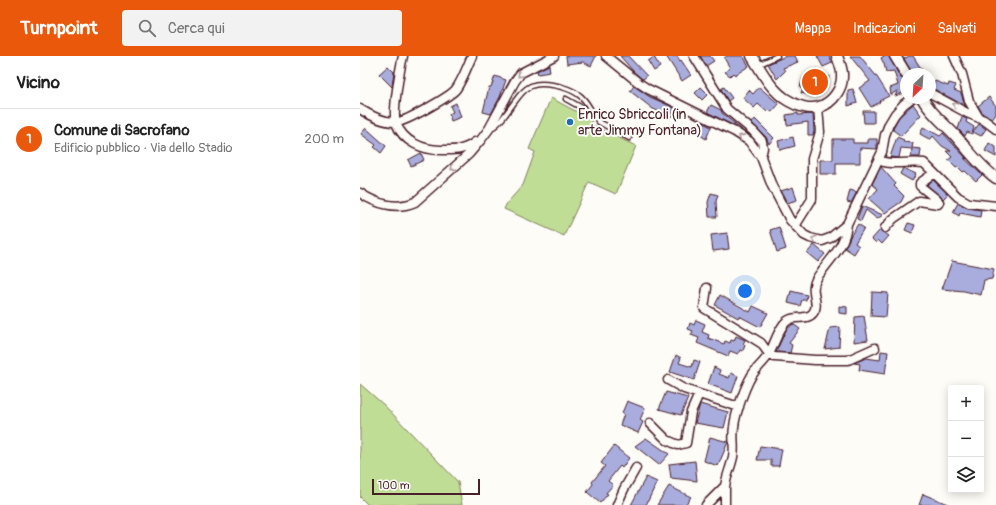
<!DOCTYPE html>
<html lang="it">
<head>
<meta charset="utf-8">
<style>
  body { margin:0; font-family:Pangolin,sans-serif; background:#f2f2f2; color:#222 }
  .controls { position:absolute; right:12px; bottom:12px; display:grid; overflow:hidden; border-radius:4px; box-shadow:0 2px 10px #0003 }
  .controls button { width:36px; height:36px; display:grid; place-items:center; padding:0; border:0; border-bottom:1px solid #e0e0e0; background:#fff; color:#222; font:20px sans-serif }
  .compass { position:absolute; left:540px; top:12px; width:36px; height:36px; border-radius:50%; background:#fff; box-shadow:0 2px 10px #0003; rotate:205deg }
  .scale { position:absolute; left:12px; bottom:10px; width:108px; box-sizing:border-box; padding-left:4px; border:2px solid #4a1f2b; border-top:0; font-size:11px; line-height:14px; white-space:nowrap; color:#4a1f2b; -webkit-text-stroke:3px #fdfcf7; paint-order:stroke }
  .you { position:absolute; left:385px; top:235px; width:14px; height:14px; margin:-10px; border:3px solid #fff; border-radius:50%; background:#1a73e8; box-shadow:0 0 0 6px #1a73e833 }
  .badge { display:grid; place-items:center; width:26px; height:26px; border-radius:50%; background:#ea580c; color:#fff; font-size:13px; font-weight:700 }
  .pin { position:absolute; translate:-50% -50%; border:2px solid #fff; box-shadow:0 1px 4px #0006 }
  .list { margin:0; padding:0; list-style:none }
  h2 { display:flex; justify-content:space-between; align-items:center; height:52px; margin:0; padding:0 16px; font-size:17px }
  h2 small { font-size:13px; font-weight:400; color:#767676 }
  .list li { display:grid; grid-template-columns:26px 1fr auto; gap:12px; align-items:center; box-sizing:border-box; height:60px; padding:0 16px; border-top:1px solid #e0e0e0 }
  .list b { display:block; font-size:15px; white-space:nowrap }
  .list p { margin:0; font-size:13px; white-space:nowrap; color:#767676 }
  .list em { font-size:13px; font-style:normal; color:#767676 }
  .icon { flex:none; width:22px; height:22px; fill:none; stroke:currentColor; stroke-width:2; stroke-linecap:round; stroke-linejoin:round }
  .map { position:relative; flex:none; width:636px; height:449px; overflow:hidden }
  header { display:flex; align-items:center; gap:24px; box-sizing:border-box; height:56px; padding:0 20px; background:#ea580c; color:#fff }
  header strong { font-size:19px }
  nav { display:flex; gap:22px; margin-inline-start:auto; font-size:14px }
  .search { width:280px; height:36px; background:#f2f2f2; display:flex; align-items:center; gap:10px; box-sizing:border-box; padding:0 14px; border-radius:4px; color:#767676; font-size:15px }
  main { display:flex }
  aside { flex:1; background:#fff }
  .map>svg:first-child { display:block }
  .green { fill:#bfdd95; stroke:#847e60 }
  .building { fill:#a8adde; stroke:#4a1f2b }
  .lines { fill:none; stroke-linecap:round; stroke-linejoin:round }
  .service-casing { stroke:#4a1f2b; stroke-width:7 }
  .minor-casing { stroke:#4a1f2b; stroke-width:11 }
  .tertiary-casing { stroke:#4a1f2b; stroke-width:13 }
  .service { stroke:#fdfcf7; stroke-width:4 }
  .minor { stroke:#fdfcf7; stroke-width:8 }
  .tertiary { stroke:#fdfcf7; stroke-width:10 }
  .oneway { stroke:#ac999b }
  .poi-dot { fill:#1f6fb2; stroke:#fdfcf7; stroke-width:1.5 }
  .labels { text-anchor:middle; stroke-width:4; stroke-linejoin:round; paint-order:stroke }
  .poi-label { font-size:14px; fill:#4a1f2b; stroke:#fdfcf7; text-anchor:start }
</style>
</head>
<body>
<header>
<strong>Turnpoint</strong>
<div class="search"><svg class="icon" aria-label="search" viewBox="0 0 24 24"><circle cx="10" cy="10" r="6"/><path d="M15 15l6 6"/></svg>Cerca qui</div>
<nav><a>Mappa</a><a>Indicazioni</a><a>Salvati</a></nav>
</header>
<main>
<aside>
<h2>Vicino<small></small></h2>
<ul class="list">
<li><span class="badge">1</span><div><b>Comune di Sacrofano</b><p>Edificio pubblico · Via dello Stadio</p></div><em>200 m</em></li>
</ul>
</aside>
<div class="map">
<svg width="636" height="449" viewBox="0 0 636 449">
  <rect width="100%" height="100%" fill="#fdfcf7"/>
  <filter id="ink" filterUnits="userSpaceOnUse"><feTurbulence type="fractalNoise" baseFrequency=".025" numOctaves="2"/><feDisplacementMap in="SourceGraphic" scale="8" xChannelSelector="R" yChannelSelector="G"/><feConvolveMatrix kernelMatrix="1 2 1 2 8 2 1 2 1" color-interpolation-filters="sRGB"/></filter>
  <g filter="url(#ink)">
    <path class="green" d="M191,42L232,64L230,68L276,90L256,138L229,126L204,180L144,153L147,147L163,129L175,96L169,93Z
      M0,328L24,349L98,426L102,449H8L0,441Z"/>
    <path class="building" d="M206,0H236L231,10L223,6L207,8Z
      M260,0H268L287,20L283,23H282L274,16Z
      M306,0H317L320,5L321,4L331,19L322,25Z
      M340,0H350L354,5L346,10Z
      M367,0H383L389,10L375,19L373,17L370,20L365,16L370,12L364,2Z
      M426,0H435L438,6L423,12L425,15L417,23L408,8Z
      M457,0H469L472,7L463,11Z
      M490,0H500L517,21L529,40L519,45L520,46L511,51L499,32L510,25Z
      M524,0H529L540,21L546,24V36L535,40L538,34L531,39L530,32L538,29L534,15L526,16L524,8L521,2Z
      M549,0H553L560,11H561L562,18H552L544,3Z
      M294,1L300,11L294,15L288,5Z
      M189,9L190,16L178,18L177,15Z
      M28,10L34,16L32,31L19,18Z
      M450,17L457,20L458,17L469,20L466,34L453,30L451,39L441,37L443,32L440,31L444,20L447,18Z
      M135,20L146,24L140,41L131,58L123,56L129,31H131Z
      M575,25L588,30L589,27L596,29L594,34L601,37L605,50L572,32Z
      M274,30L290,41L315,52L311,61L293,53L270,35Z
      M341,31L348,38L342,44L335,37Z
      M364,31L372,42L368,45L361,33Z
      M399,31L419,48L412,56L409,54L407,56L398,48L394,52L383,42L389,34L393,38Z
      M493,33L497,47L488,50V34Z
      M629,41L636,50V58L632,64L623,58L618,50Z
      M96,47L101,61L91,65L89,58L93,56L90,50Z
      M553,48L561,59L541,80L533,74L534,70L539,61Z
      M351,49L361,54L362,57L382,74L347,56Z
      M503,55H514V67H504Z
      M438,57V59L453,58L454,75L453,79H448V66L427,69L426,59Z
      M602,61L607,63L606,66L614,71L612,78L607,76L605,80L598,73Z
      M395,63L414,82L409,88L406,81L392,67Z
      M342,66L351,71L346,83L334,75L339,67L341,68Z
      M619,68L626,73L621,80L613,76Z
      M563,71L580,80L583,77L607,103L604,102L622,119L616,125L605,115L603,116L598,111L596,112L588,104L592,101L586,95H591L582,90L573,80L571,83H569L560,78Z
      M6,72L26,90L21,97L14,91L16,89L1,78Z
      M433,81L435,90L420,94L418,85Z
      M537,81L544,84L543,86L553,87L552,92L561,93L560,101H551L552,93L541,92L539,102L530,101Z
      M473,83H493V87H508V83H517V93L500,92V107H476V118H460V104H473Z
      M629,87L636,91V101L625,95Z
      M61,97L64,104L51,110L48,104Z
      M521,111L536,128L534,130L544,140L541,146L525,157L509,143L518,133L512,128Z
      M543,112L556,118L552,125L540,118Z
      M573,124L588,138L583,143L567,129Z
      M433,131L437,144L427,147L421,135Z
      M490,134L497,136L491,147L487,146Z
      M351,137L358,139L356,145L357,161H349L348,146Z
      M598,147L608,152L621,154L620,161L600,157L599,160L593,156Z
      M502,150L506,152L523,159L517,163L506,154L501,165L497,163Z
      M548,167L555,169L552,177L545,174Z
      M498,168L504,172L495,187L499,190L494,198L485,192L491,179Z
      M419,171L426,193L417,196L410,174Z
      M520,174L529,180L522,188L518,184L516,187L512,183Z
      M367,177L369,193L353,195L351,179Z
      M454,189L465,198L458,206L447,197Z
      M592,205L634,213L632,223L624,224L621,239L604,235L582,233Z
      M431,235L447,239L446,244H442L440,250L428,247Z
      M512,236L528,237L526,261L511,260Z
      M360,239L390,256L393,250L408,257L400,271L379,260L378,262L355,249Z
      M479,250L487,251V258L479,257Z
      M504,260L508,284L494,286L495,261Z
      M336,264L345,268L342,276L349,279L348,282L364,288L365,285L370,287L371,284L374,285L376,280L385,284L383,288L385,289L383,295L380,294L378,298L370,295L368,300L337,287L339,282L331,279L333,275L328,273L330,267L334,269Z
      M433,268L440,273L429,287L432,289L430,297L416,296L426,274Z
      M480,271L479,291L465,293L470,272Z
      M521,295L528,296L525,318L499,314L500,308L494,307L506,302L520,304Z
      M316,299L321,302L319,307L332,311L334,304L340,306L334,324L310,316Z
      M354,311L360,314L359,318L369,322L371,317L378,320L372,337L348,328Z
      M306,336L328,342L321,359L299,353Z
      M267,345L285,352L280,364L283,366L278,377L260,369L264,358L262,357Z
      M340,348L368,356L364,372L335,367Z
      M350,381L368,386L358,410L344,405Z
      M286,382L309,398L299,409L275,390Z
      M254,390L269,402L262,412L260,410L248,425L253,429L246,437L248,438L240,447L227,436L233,428L232,426L245,410L241,407Z
      M400,390L422,393L419,410H411V404H397Z
      M335,405L337,425L311,422L309,408Z
      M286,421L297,426L286,449H271Z
      M309,430L331,441L325,449H297Z
      M563,438L590,449H559Z"/>
    <g class="lines">
      <g class="service-casing">
        <path id="service" d="M398,9L417,0
          M206,43L233,58L239,66L269,82
          M130,73C137,69 140,66 145,59C165,33 166,22 202,31C219,36 225,42 233,58"/>
      </g>
      <g class="minor-casing">
        <path id="minor" d="M43,0C40,13 32,56 36,67C43,86 63,94 81,94C94,94 104,95 115,86
          M246,0L279,27L288,33L375,76L389,85L401,101L412,130L430,164L444,179L450,182L462,185L470,182L487,168L522,96L525,79L529,68L535,58L544,48L552,42
          M334,0L367,53L393,75L402,85L403,92L401,101
          M594,0L602,18L609,45L619,62
          M570,37L607,57L624,64L636,73
          M0,53C11,60 24,67 37,66C45,66 91,40 96,33C103,23 107,11 112,0
          M518,104C530,110 550,105 564,107L598,141L609,147L636,150
          M0,137C16,148 37,154 55,146L109,98L120,85L129,73L155,25L161,17L194,0
          M435,170L452,143V103L460,76L458,51
          M525,172L533,163L559,145L578,148L579,146L575,142L560,130V127L574,117
          M347,232L344,252L401,287L409,298L415,301L455,304H488L515,292
          M308,324L324,333L339,338
          M290,367L307,384L318,389L326,387L331,356L339,338L379,351
          M257,449L264,433L276,412
          M346,449L365,430
          M365,449C365,443 365,437 365,431C366,421 371,411 373,401C375,392 372,381 374,371C375,358 387,324 395,315C400,309 405,305 409,298C414,289 417,277 424,268C433,257 446,266 453,257C461,247 448,236 457,222C469,203 485,192 487,168"/>
      </g>
      <g class="tertiary-casing">
        <path id="tertiary" d="M392,0C402,16 412,36 429,45C437,50 450,54 459,51C473,47 483,32 482,18C482,12 479,6 477,0
          M535,0L546,18
          M562,42C570,56 581,65 593,77C607,92 619,110 636,122"/>
      </g>
      <use href="#service" class="service"/>
      <use href="#minor" class="minor"/>
      <use href="#tertiary" class="tertiary"/>
    </g>
    <defs><path id="oneway-chevron" d="M-2-3.5L2.5 0L-2 3.5" fill="none" stroke-width="1.6" stroke-linecap="round" stroke-linejoin="round"/></defs>
    <g class="oneway">
      <use href="#oneway-chevron" transform="translate(160 19) rotate(133)"/>
      <use href="#oneway-chevron" transform="translate(595 49) rotate(-149)"/>
      <use href="#oneway-chevron" transform="translate(381 81) rotate(-147)"/>
      <use href="#oneway-chevron" transform="translate(93 112) rotate(138)"/>
      <use href="#oneway-chevron" transform="translate(454 183) rotate(-164)"/>
    </g>
  </g>
  <circle class="poi-dot" cx="210" cy="66" r="4"/>
  <g class="labels">
    <g class="poi-label">
      <text x="218" y="63">Enrico Sbriccoli (in<tspan x="218" dy="16">arte Jimmy Fontana)</tspan></text>
    </g>
  </g>
</svg>
<div class="controls">
<button>+</button>
<button>−</button>
<button><svg class="icon" aria-label="layers" viewBox="0 0 24 24"><path d="M12 4l9 5-9 5-9-5zM3 14l9 5 9-5"/></svg></button>
</div>
<svg class="compass" viewBox="-18 -18 36 36"><path d="M0-13l5 13h-10z" fill="#e53935"/><path d="M0 13l5-13h-10z" fill="#767676"/></svg>
<div class="scale">100 m</div>
<div class="you"></div>
<div class="pin badge" style="left:455px;top:26px">1</div>
</div>
</main>
</body>
</html>
